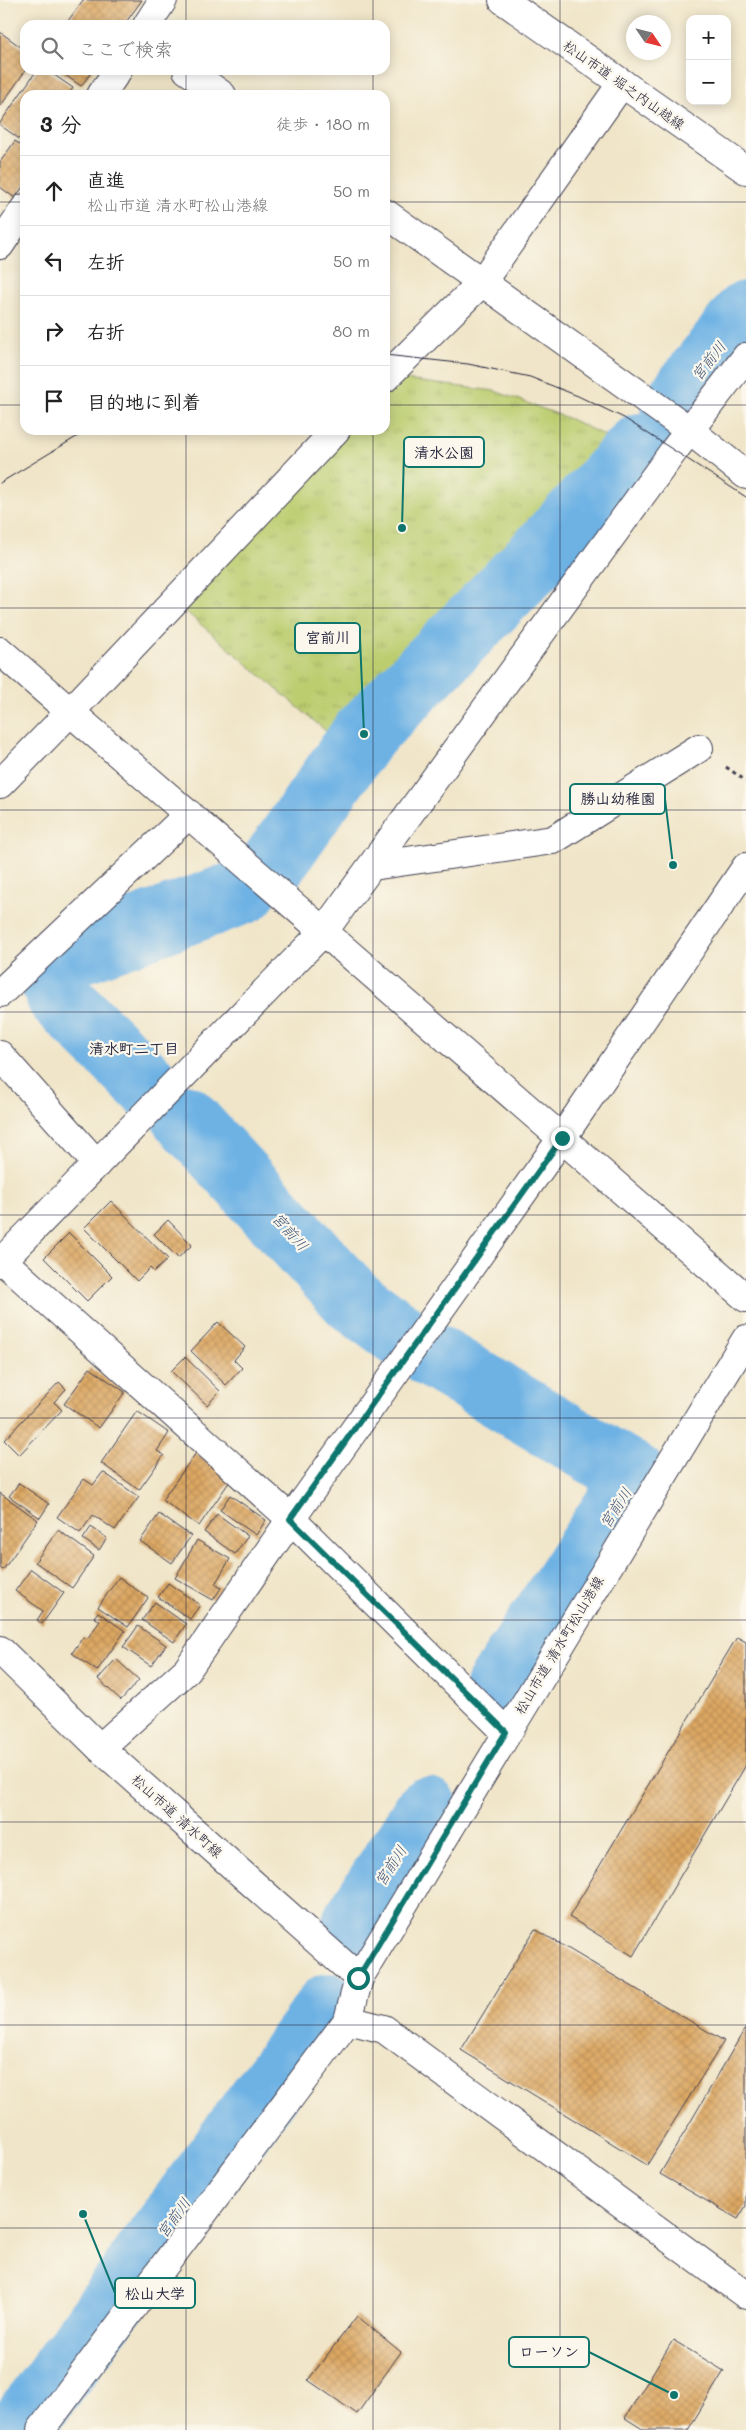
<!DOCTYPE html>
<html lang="ja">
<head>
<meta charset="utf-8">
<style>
  body { margin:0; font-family:Mali,"Klee One",sans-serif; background:#f6f6f6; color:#222 }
  .controls { position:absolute; right:15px; top:15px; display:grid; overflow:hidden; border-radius:10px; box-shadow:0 2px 12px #0003 }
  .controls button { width:45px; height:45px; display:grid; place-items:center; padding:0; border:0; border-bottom:1px solid #e0e0e0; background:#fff; color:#222; font:25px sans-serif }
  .compass { position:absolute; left:626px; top:15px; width:45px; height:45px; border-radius:50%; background:#fff; box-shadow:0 2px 12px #0003; rotate:125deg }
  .stop { position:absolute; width:15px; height:15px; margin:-11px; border:4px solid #0f766e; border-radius:50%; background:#fff }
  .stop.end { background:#0f766e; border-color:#fff; box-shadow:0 1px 5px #0008 }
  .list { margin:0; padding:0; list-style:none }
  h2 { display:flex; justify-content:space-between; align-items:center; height:65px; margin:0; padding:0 20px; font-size:21px }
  h2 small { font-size:16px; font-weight:400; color:#767676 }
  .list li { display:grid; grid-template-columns:32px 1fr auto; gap:15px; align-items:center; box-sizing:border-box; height:70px; padding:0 20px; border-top:1px solid #e0e0e0 }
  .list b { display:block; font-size:19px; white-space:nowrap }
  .list p { margin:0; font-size:16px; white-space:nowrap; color:#767676 }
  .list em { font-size:16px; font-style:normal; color:#767676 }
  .icon { flex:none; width:28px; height:28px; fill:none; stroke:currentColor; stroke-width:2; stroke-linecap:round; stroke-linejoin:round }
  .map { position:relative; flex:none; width:746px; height:2430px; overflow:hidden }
  .search { position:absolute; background:#fff; box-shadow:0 2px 12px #0003; left:20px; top:20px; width:370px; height:55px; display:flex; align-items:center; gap:12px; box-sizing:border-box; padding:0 18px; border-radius:15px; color:#767676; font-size:19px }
  .panel { position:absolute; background:#fff; box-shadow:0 2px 12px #0003; left:20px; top:90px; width:370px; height:345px; border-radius:15px }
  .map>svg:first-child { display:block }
  .park { fill:url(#park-tufts); stroke:#6f7856 }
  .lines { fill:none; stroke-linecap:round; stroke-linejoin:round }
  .canal { stroke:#6eb2e4; stroke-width:39 }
  .river { stroke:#6eb2e4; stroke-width:66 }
  .building { fill:url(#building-cross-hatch) }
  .minor-casing { stroke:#413f50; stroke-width:30 }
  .tertiary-casing { stroke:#413f50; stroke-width:30 }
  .path { stroke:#413f50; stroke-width:3; stroke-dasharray:4 4; stroke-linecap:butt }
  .minor { stroke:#fff; stroke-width:28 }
  .tertiary { stroke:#fff; stroke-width:28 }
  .tram { stroke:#22223b; stroke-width:1 }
  .route { stroke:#0f766e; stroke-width:6 }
  .grid { fill:none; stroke:#22223b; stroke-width:1; stroke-opacity:0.55 }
  .labels { text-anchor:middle; stroke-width:4.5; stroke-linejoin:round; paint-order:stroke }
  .street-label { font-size:14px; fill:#22223b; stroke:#fbf7ec }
  .water-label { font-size:15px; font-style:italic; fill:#3d5476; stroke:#fbf7ec }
  .neighbourhood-label { font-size:15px; font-weight:bold; fill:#22223b; stroke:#fbf7ec }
  .leader { fill:none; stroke:#0f766e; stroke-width:2 }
  .callout-dot { fill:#0f766e; stroke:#fbf7ec; stroke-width:2 }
  .callout { fill:#fbf7ec; stroke:#0f766e; stroke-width:2 }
  .callout-label { font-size:15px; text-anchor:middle; font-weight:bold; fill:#22223b }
</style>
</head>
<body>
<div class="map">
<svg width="746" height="2430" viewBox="0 0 746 2430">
  <defs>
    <pattern id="park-tufts" width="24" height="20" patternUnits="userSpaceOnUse" patternTransform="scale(1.25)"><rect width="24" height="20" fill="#bccd70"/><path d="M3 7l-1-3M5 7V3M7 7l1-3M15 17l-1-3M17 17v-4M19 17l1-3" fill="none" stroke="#a1b062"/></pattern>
    <pattern id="building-cross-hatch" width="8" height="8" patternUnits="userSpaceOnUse" patternTransform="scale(1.25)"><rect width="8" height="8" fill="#dca762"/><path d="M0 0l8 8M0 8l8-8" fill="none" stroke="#bc8f56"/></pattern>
  </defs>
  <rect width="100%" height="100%" fill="#fbf7ec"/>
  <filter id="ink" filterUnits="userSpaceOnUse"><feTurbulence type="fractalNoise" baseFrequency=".02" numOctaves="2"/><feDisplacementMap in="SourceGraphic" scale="10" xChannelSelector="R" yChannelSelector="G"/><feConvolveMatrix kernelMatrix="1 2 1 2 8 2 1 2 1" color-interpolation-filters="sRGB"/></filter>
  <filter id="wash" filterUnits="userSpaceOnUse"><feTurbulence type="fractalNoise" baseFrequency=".0096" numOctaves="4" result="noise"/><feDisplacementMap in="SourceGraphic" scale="20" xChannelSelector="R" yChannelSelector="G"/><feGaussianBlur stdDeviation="1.12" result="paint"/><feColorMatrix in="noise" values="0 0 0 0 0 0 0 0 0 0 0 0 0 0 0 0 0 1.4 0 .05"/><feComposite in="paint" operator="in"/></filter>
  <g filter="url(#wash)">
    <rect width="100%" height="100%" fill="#f0e5c8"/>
    <path class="park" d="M405,380L495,391L570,419L624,445L341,744L184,610L346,430H385V387Z"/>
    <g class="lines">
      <path class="canal" d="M32,972L67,956"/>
      <path class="river" d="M673,408L746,314
        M273,864L364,734L538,557L640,446
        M51,979L67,956L244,891
        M59,997L150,1087
        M184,1117L353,1300L405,1338
        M433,1356L636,1477L498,1687
        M355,1922L427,1810
        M19,2430L329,2006"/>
    </g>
    <g id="blocks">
      <path class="building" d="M83,0H142L124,25H65Z
        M0,32L25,50V71L0,107Z
        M37,70H47L73,88L68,95H25V143L0,125V123Z
        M58,70H93L81,86Z
        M15,141L25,148V184L15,198L0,187V162Z
        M111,1201L168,1259L154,1272L150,1268L137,1281L84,1228Z
        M168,1220L192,1245L178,1258L154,1234Z
        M69,1233L112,1276L87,1301L44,1258Z
        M218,1322L245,1347L234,1360L242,1368L226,1385L191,1351Z
        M185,1357L220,1391L207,1405L171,1371Z
        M90,1368L125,1392L99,1428L64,1404Z
        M59,1382L66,1389L54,1402L62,1410L19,1455L4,1440Z
        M137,1411L169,1433L157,1451L164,1455L139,1490L101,1463Z
        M196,1453L232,1478L199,1526L162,1500Z
        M103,1472L139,1497L115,1530L93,1515L80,1533L57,1517L84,1479L93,1485Z
        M19,1483L49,1504L40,1518L9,1496Z
        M0,1493L38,1520L3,1570L0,1568Z
        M230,1495L266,1520L256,1535L220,1510Z
        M159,1514L191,1536L172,1563L140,1541Z
        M217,1514L248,1536L235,1554L204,1532Z
        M91,1527L107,1538L99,1550L83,1539Z
        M58,1530L94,1556L72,1588L35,1562Z
        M197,1540L230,1559L215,1584L221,1588L213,1600L175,1578Z
        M31,1569L64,1593L42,1624L37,1620L43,1611L15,1591Z
        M119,1577L148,1598L128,1627L98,1607Z
        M168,1583L200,1605L190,1619L158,1597Z
        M155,1602L186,1624L174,1642L142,1620Z
        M98,1612L125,1631L97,1671L72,1653L83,1637L87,1639L100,1621L94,1617Z
        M138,1626L166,1645L151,1666L123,1647Z
        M737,1637L746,1642V1765L633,1956L569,1917Z
        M116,1659L139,1680L121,1700L98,1679Z
        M535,1929L724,2041L647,2165L461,2050Z
        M746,2027V2206L738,2219L660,2174Z
        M357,2316L401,2352L357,2414L308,2380Z
        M673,2340L724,2371L688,2430H644L625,2418Z"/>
    </g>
  </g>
  <g filter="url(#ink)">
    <use href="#blocks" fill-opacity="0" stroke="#413f50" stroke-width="1"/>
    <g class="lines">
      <g class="minor-casing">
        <path id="minor" d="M147,25L163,0
          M187,70L222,95
          M101,95L118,70
          M385,213L689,430L746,475
          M0,245L25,208
          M385,378L482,282L622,83
          M0,651L746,1298
          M0,784L71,711L336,430
          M372,866L553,840L699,748
          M0,993L189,814
          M0,1055L97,1164
          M3,1261L291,1519L506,1732
          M0,1263L324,931L675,449L746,357
          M100,1748L187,1670L291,1519L562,1138L746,867
          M348,2020L384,2029L746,2295
          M41,2430L348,2020L359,1978"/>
      </g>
      <g class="tertiary-casing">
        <path id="tertiary" d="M503,0L746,170
          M0,1650L100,1748L359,1978L746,1339"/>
      </g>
      <path class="path" d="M726,767L746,781"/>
      <use href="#minor" class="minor"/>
      <use href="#tertiary" class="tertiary"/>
      <path class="tram" d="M385,355L468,364L530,377L578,396L624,418L746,497
        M0,483L88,430"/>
    </g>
  </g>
  <g class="lines" filter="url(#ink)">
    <path class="route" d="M358,1978L506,1732L290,1519L562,1138"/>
  </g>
  <path class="grid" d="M186,0V25M373,0V25M560,0V2430M186,70V95M373,70V95M0,202H25M385,202H746M0,405H25M385,405H746M186,430V2430M373,430V2430M0,608H746M0,810H746M0,1012H746M0,1215H746M0,1418H746M0,1620H746M0,1822H746M0,2025H746M0,2228H746"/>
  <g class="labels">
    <g class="street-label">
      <text transform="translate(624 85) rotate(35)" y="5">松山市道 堀之内山越線</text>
      <text transform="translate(559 1645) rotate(-59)" y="5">松山市道 清水町松山港線</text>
      <text transform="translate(177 1816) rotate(42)" y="5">松山市道 清水町線</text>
    </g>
    <g class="water-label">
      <text transform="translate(709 361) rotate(-52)" y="5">宮前川</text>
      <text transform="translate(290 1232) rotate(48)" y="5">宮前川</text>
      <text transform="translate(616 1508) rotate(-57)" y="5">宮前川</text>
      <text transform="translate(391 1866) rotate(-57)" y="5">宮前川</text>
      <text transform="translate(174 2218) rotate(-54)" y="5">宮前川</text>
    </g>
    <g class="neighbourhood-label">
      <text x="134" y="1054">清水町二丁目</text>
    </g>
  </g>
  <path class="leader" d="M402 528L404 452M364 734L360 638M673 865L665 799M83 2214L115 2293M674 2395L589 2352"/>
  <g class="callout-dot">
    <circle cx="402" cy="528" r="5"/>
    <circle cx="364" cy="734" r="5"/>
    <circle cx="673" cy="865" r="5"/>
    <circle cx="83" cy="2214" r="5"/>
    <circle cx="674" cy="2395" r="5"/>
  </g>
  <g class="callout">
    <rect x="404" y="437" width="80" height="30" rx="5"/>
    <rect x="295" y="623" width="65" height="30" rx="5"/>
    <rect x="570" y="784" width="95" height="30" rx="5"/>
    <rect x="115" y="2278" width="80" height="30" rx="5"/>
    <rect x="509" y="2337" width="80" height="30" rx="5"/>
  </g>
  <g class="callout-label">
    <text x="444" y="458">清水公園</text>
    <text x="328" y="643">宮前川</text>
    <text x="618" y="804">勝山幼稚園</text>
    <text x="155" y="2299">松山大学</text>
    <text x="549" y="2357">ローソン</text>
  </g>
</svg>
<div class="controls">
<button>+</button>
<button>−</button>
</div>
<svg class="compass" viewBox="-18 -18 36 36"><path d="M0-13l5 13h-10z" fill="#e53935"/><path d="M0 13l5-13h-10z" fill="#767676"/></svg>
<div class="stop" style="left:358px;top:1978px"></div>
<div class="stop end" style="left:562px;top:1138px"></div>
<div class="search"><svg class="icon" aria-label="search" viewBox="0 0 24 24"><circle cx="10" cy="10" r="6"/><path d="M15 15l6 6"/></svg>ここで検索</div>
<section class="panel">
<h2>3 分<small>徒歩 · 180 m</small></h2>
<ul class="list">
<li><svg class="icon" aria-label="ahead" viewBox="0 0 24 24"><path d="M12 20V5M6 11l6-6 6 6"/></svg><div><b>直進</b><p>松山市道 清水町松山港線</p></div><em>50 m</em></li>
<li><svg class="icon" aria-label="left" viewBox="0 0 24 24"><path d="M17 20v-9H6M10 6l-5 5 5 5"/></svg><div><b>左折</b></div><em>50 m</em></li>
<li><svg class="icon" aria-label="right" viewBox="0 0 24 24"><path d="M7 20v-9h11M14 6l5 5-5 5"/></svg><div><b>右折</b></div><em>80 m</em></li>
<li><svg class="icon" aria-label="arrive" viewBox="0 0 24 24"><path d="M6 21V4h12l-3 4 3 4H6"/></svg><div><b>目的地に到着</b></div></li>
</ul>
</section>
</div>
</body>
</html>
